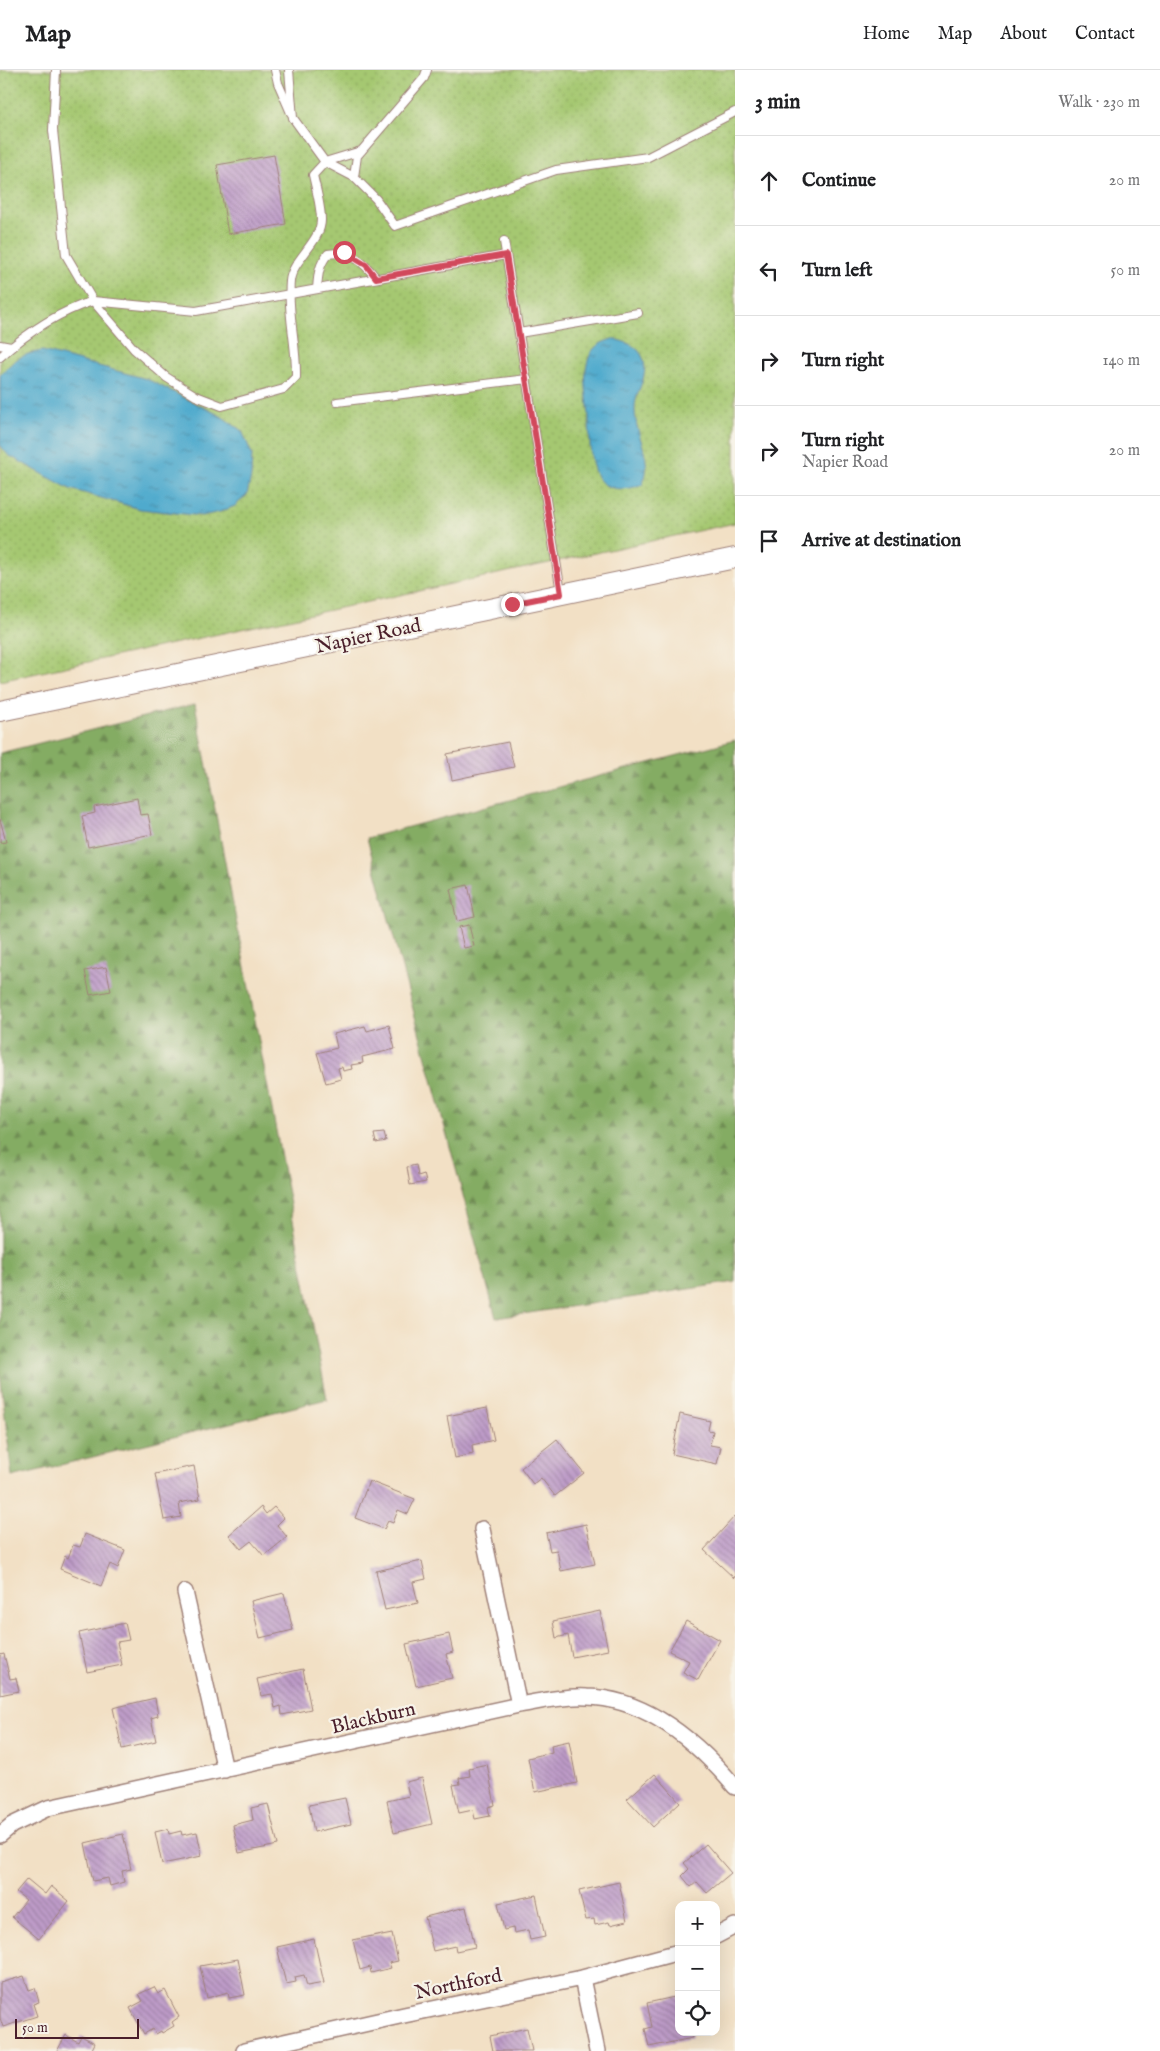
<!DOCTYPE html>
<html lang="en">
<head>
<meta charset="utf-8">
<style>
  body { margin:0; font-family:"IM FELL English",serif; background:#f6f6f6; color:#202124 }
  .controls { position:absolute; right:15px; bottom:15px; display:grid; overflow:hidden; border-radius:10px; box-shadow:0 5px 20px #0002 }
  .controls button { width:45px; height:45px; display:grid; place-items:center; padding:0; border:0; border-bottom:1px solid #e0e0e0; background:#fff; color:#202124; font:25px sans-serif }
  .scale { position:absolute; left:15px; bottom:12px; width:124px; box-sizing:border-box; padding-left:5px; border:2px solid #4a1f2b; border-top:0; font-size:14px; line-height:18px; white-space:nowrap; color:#4a1f2b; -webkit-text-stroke:4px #f7f3e8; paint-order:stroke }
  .stop { position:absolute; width:15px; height:15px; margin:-11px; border:4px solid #d1495b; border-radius:50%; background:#fff }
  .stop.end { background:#d1495b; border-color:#fff; box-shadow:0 1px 5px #0008 }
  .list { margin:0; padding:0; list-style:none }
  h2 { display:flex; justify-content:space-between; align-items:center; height:65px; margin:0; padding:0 20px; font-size:21px }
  h2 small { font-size:16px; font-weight:400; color:#757577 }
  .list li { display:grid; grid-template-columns:32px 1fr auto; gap:15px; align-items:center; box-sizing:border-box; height:90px; padding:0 20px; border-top:1px solid #e0e0e0 }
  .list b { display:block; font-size:19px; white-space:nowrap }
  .list p { margin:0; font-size:16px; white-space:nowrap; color:#757577 }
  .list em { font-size:16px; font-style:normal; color:#757577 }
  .icon { flex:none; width:28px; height:28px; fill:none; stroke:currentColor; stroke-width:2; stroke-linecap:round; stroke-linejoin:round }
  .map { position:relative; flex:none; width:735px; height:1981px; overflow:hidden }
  header { display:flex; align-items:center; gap:30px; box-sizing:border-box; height:70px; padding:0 25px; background:#fff; border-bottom:1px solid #e0e0e0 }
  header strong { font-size:24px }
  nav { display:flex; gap:28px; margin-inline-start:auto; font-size:18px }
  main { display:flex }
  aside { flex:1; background:#fff }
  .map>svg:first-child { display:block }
  .green { fill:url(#green-dots); stroke:#78744e }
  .forest { fill:url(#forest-firs); stroke:#676647 }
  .water { fill:url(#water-ripples); stroke:#4c647c }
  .building { fill:url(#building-back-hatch) }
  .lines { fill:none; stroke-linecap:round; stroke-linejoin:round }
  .service-casing { stroke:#9e8078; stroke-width:10 }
  .minor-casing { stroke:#9e8078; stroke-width:18 }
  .tertiary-casing { stroke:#9e8078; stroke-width:22 }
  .service { stroke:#fff; stroke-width:8 }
  .minor { stroke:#fff; stroke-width:15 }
  .tertiary { stroke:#fff; stroke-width:20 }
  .route { stroke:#d1495b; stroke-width:6 }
  .labels { text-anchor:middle; stroke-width:4.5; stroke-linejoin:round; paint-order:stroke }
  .street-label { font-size:20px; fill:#4a1f2b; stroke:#f7f3e8 }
</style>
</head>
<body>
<header>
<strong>Map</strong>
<nav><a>Home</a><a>Map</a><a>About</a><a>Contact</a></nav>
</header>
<main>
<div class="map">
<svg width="735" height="1981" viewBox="0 0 735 1981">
  <defs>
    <pattern id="green-dots" width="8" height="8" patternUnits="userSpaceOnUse" patternTransform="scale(1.25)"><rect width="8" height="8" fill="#a5c871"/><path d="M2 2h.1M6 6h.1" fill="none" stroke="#90ab62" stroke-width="1.8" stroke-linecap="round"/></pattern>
    <pattern id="forest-firs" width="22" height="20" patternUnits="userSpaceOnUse" patternTransform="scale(1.25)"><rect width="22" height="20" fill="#84ac63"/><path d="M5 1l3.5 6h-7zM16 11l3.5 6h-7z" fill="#6e8b52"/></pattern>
    <pattern id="water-ripples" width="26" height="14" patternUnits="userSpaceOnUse" patternTransform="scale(1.25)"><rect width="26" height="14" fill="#4faacd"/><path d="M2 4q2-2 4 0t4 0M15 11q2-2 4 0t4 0" fill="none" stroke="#448aa7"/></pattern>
    <pattern id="building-back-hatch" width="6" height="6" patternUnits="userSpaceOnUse" patternTransform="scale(1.25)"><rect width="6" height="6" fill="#bd9bc8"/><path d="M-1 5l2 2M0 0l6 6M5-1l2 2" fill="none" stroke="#9c7ea3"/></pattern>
  </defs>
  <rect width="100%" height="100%" fill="#f7f3e8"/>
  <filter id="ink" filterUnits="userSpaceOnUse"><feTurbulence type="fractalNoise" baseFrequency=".02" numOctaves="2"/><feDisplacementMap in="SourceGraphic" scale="10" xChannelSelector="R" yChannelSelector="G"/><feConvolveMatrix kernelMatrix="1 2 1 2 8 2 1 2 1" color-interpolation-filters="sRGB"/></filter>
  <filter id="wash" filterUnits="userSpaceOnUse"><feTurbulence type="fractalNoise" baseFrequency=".0096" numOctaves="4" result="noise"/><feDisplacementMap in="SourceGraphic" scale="20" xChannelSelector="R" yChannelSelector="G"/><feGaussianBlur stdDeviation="1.12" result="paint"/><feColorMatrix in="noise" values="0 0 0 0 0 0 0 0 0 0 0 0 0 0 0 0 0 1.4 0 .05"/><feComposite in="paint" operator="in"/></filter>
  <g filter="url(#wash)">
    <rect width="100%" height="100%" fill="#f2e0c5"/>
    <path class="green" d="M0,0H735V453L0,611Z"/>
    <path class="forest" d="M195,634L327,1329L12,1407L0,1303V683Z
      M735,670V1212L496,1248L367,768Z"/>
    <path class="water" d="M612,269C624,271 638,275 643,288C650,307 634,322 635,340C635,367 655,390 642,415C587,432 591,389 589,351C589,328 580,305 591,283C595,275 603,272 612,269Z
      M43,281L147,309L221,346L242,361L252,384L251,407L247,425L235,436L220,442L202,446L140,439L70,419L8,385L0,375V305C15,289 21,284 43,281Z"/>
    <g id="blocks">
      <path class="building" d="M274,85L286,154L228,164L217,95Z
        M508,672L514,697L452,710L447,684Z
        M137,728L140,745L148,744L152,764L88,777L82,746L95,743L94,737Z
        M0,749L6,772L0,773Z
        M468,815L475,847L457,851L450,819Z
        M469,855L474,876L464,878L459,857Z
        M106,897L111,921L90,925L85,901Z
        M389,955L395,979L362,987L363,993L351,995L352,999L343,1001L342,997L338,998L341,1009L326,1013L317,983L337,978L334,964L365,956L367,961Z
        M384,1063L386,1071L376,1073L374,1064Z
        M416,1095L418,1106L424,1104L426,1112L410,1115L407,1097Z
        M487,1338L494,1370L472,1375L473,1384L455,1388L447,1346Z
        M680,1344L710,1351L708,1360L713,1361L710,1375L721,1377L717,1394L672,1384Z
        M557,1369L584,1403L555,1426L541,1408L533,1414L521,1398Z
        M194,1396L200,1429L179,1433L181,1447L164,1450L155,1404Z
        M369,1411L415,1429L408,1444L398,1440L393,1453L388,1451L384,1459L355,1448Z
        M261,1437L266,1444L274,1437L284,1448L277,1455L287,1467L264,1486L251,1471L241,1479L229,1465Z
        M735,1446V1506L734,1508L704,1480Z
        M586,1454L595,1494L561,1501L557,1480L550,1481L546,1463Z
        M85,1464L125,1480L118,1498L110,1494L101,1516L60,1499L65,1486L68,1488L73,1475L80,1477Z
        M422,1491L426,1509L413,1512L418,1533L385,1540L376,1501Z
        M284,1523L293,1560L260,1568L251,1531Z
        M600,1541L608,1580L572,1587L568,1565L556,1568L553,1551Z
        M686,1551L720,1570L698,1610L683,1602L689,1591L669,1581Z
        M125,1553L129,1570L117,1572L122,1595L87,1602L79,1563Z
        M449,1564L453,1582L446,1584L452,1608L416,1616L406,1574Z
        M4,1584L10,1609L16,1608L19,1621L0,1625V1585Z
        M303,1599L311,1639L282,1645L281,1636L275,1638L272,1624L261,1626L257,1609Z
        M155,1628L158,1646L151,1648L156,1671L122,1679L113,1638Z
        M569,1671L577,1713L535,1722L528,1688L552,1682L551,1675Z
        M487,1694L495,1735L488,1737L490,1746L475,1749L473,1740L459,1743L453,1715L460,1714L459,1708L470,1706L469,1698Z
        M655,1704L680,1732L653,1757L627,1729Z
        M422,1708L432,1754L394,1763L387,1731L409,1726L406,1712Z
        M345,1728L351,1754L314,1762L309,1735Z
        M268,1734L278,1775L239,1783L233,1755L253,1750L251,1738Z
        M168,1759L169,1764L181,1761L182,1765L197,1762L202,1786L162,1794L155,1762Z
        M123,1764L131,1799L122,1801L124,1812L110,1816L108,1808L93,1811L85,1773Z
        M706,1774L731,1803L707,1823L697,1812L691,1817L682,1806L689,1799L684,1793Z
        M27,1809L45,1824L51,1816L69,1831L39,1869L12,1847L26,1830L16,1822Z
        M619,1812L627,1851L610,1855L609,1852L595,1855L594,1849L586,1850L579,1821Z
        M536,1825L545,1867L530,1870L528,1860L514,1863L513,1858L504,1860L498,1833Z
        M466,1837L475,1877L456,1881L455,1876L433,1881L425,1847Z
        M382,1864V1866L392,1864L398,1891L389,1893L391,1898L371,1903L370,1897L360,1900L353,1870Z
        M314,1869L324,1913L307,1916L304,1905L295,1907L296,1912L286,1914L277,1877Z
        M238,1889L245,1925L229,1928L228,1922L207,1928L200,1896Z
        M24,1906L29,1920L35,1918L39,1932L33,1934L37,1946L3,1957L0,1948V1913Z
        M154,1917L158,1924L165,1920L179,1947L172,1952L174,1956L162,1963L161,1961L156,1964L153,1959L144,1964L130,1938L143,1931L139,1924Z
        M679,1926V1962H691L692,1968L649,1977L645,1959L652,1957L647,1933Z
        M527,1958L532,1981H493L490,1966Z
        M66,1965L78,1972L81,1966L95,1973L92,1979L96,1981H57Z"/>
    </g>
  </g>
  <g filter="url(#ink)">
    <use href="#blocks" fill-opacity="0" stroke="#9e8078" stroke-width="1"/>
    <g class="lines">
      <g class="service-casing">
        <path id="service" d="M56,0L53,60L66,185L93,231L196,241L506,185
          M275,0L278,13L291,43
          M289,0L293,48L325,92L361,81
          M427,0L424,8L357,86L354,107L376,129L395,156L556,100L648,87L735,42
          M504,171L561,522
          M317,219C318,205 319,194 328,184C350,180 364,192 376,208
          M519,263L638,243
          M0,275L11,277
          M0,287C27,263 58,242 93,231L134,279L166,307L196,326L222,336L284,319L296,307C297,276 287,243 290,211C292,190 321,172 321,150C321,136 316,119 313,105L325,92L354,107
          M337,332L527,309"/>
      </g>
      <g class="minor-casing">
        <path id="minor" d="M482,1459L519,1635
          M185,1522L225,1700
          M0,1765L12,1755L48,1738L519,1635C541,1631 564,1626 587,1627C648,1628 698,1673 735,1717
          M716,1866L735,1856
          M582,1908L597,1981
          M244,1981L404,1945L582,1908L679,1882"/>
      </g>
      <g class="tertiary-casing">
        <path id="tertiary" d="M0,641L735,488"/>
      </g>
      <use href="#service" class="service"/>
      <use href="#minor" class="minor"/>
      <use href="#tertiary" class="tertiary"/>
    </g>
  </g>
  <g class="lines" filter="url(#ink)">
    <path class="route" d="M344,182L366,195L376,208L506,185L561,524L512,534"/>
  </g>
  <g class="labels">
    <g class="street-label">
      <text transform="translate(368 565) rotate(-12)" y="7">Napier Road</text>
      <text transform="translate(373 1647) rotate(-13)" y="7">Blackburn</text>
      <text transform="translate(458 1913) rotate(-12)" y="7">Northford</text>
    </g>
  </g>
</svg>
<div class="controls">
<button>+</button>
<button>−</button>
<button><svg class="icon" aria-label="locate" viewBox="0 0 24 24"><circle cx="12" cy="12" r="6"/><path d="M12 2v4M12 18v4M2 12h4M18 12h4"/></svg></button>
</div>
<div class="scale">50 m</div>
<div class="stop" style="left:344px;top:182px"></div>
<div class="stop end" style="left:512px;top:534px"></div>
</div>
<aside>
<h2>3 min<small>Walk · 230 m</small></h2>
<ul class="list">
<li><svg class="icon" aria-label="ahead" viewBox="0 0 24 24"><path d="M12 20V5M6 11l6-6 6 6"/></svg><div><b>Continue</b></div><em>20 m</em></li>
<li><svg class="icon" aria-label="left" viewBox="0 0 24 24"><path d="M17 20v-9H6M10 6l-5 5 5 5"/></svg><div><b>Turn left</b></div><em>50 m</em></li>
<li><svg class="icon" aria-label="right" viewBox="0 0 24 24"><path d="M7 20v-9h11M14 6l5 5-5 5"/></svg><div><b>Turn right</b></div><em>140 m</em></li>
<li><svg class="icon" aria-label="right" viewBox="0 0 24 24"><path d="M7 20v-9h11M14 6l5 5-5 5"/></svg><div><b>Turn right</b><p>Napier Road</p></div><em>20 m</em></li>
<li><svg class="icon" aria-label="arrive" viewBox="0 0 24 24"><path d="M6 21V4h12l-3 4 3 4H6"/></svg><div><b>Arrive at destination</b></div></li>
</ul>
</aside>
</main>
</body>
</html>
